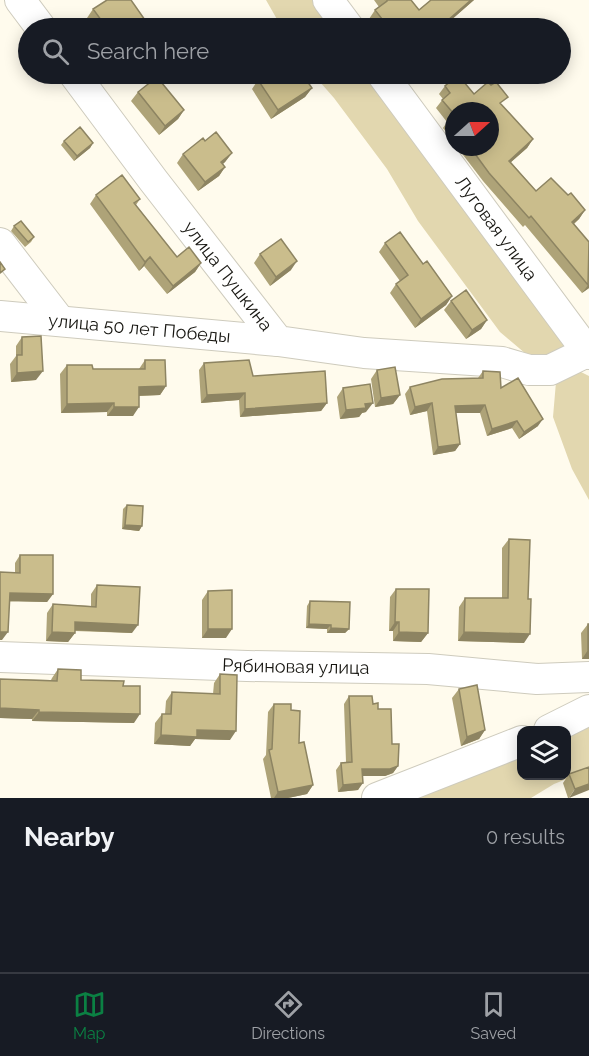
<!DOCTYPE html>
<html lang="en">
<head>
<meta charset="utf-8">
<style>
  body { margin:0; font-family:Raleway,sans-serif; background:#20242c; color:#f1f3f6 }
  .controls { position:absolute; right:18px; bottom:18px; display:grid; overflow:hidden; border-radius:12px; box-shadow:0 3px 15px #0003 }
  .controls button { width:54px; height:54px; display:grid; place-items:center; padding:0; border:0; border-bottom:2px solid #363941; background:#171b24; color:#f1f3f6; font:30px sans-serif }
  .compass { position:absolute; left:445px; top:102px; width:54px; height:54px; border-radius:50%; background:#171b24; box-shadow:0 3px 15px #0003; rotate:69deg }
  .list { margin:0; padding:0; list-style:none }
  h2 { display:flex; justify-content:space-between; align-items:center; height:78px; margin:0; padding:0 24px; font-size:26px }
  h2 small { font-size:20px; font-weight:400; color:#9ea1a6 }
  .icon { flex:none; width:33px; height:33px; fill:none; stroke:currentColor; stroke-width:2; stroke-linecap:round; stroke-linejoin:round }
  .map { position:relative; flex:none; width:589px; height:798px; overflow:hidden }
  .search { position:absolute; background:#171b24; box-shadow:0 3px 15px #0003; left:18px; right:18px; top:18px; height:66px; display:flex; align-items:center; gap:15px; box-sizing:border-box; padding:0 21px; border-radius:33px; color:#9ea1a6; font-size:22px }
  .sheet { height:174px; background:#171b24 }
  nav { display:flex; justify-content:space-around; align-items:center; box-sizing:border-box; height:84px; border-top:2px solid #363941; background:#171b24; font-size:16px; color:#9ea1a6 }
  nav a { display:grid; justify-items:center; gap:3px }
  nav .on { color:#0b8043 }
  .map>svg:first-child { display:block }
  .green { fill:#e2d7af }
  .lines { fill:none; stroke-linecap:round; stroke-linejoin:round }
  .minor-casing { stroke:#cecbbd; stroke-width:32 }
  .minor { stroke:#fff; stroke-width:30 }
  .wall { fill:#aea378 }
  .shaded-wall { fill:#8d8462 }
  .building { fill:#cabd8c; stroke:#8d8462; stroke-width:1.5 }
  .labels { text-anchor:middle; stroke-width:4.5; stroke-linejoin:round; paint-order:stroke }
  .street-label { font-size:18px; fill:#171611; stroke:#fff }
</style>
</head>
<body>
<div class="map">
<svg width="589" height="798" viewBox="0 0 589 798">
  <rect width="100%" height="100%" fill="#fffbed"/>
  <path class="green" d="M266,0H319L340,28H282Z
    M313,74H373L563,334L566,356L551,361L526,354L500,332L418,221L387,169L334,98Z
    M577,370L589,376V500L572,469L553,417L556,382Z
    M589,723V770L554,784L531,798H395L521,748L522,776H566V730Z"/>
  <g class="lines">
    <g class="minor-casing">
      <g id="minor">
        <path d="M20,0L41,28"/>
        <path d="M328,0L349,28"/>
        <path id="s1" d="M74,74L153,180L278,341L364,353L502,362L529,370H550L587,352"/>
        <path id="s2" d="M382,74L589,354"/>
        <path d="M0,243L60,321"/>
        <path id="s3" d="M0,316L278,341"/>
        <path id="s4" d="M0,657L247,666L428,669L537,679L589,677"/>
        <path d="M549,730L589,710"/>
        <path d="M377,798L522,741"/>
      </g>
    </g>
    <use href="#minor" class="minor"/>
  </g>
  <path class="wall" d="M374,0H411L419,10L431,0H474L442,28H376L369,19L375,10L379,7Z
    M93,9L145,20L138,28H94L87,18Z
    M258,80L312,88L305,97L271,119L252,89Z
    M445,86L474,94L502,105L533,139L527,148L511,162L536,191L568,195L585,210L579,219L574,224L589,242V288L582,293L525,225L523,227L483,181L457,147H490L454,111V142L443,128L447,122L436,108L443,99L439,94Z
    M138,92L184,110L178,119L159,135L131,101Z
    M64,141L93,143L90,148L74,161L61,145Z
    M205,141L232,153L225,162L223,164L225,167L219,176L198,191L177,163L183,154Z
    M96,195L140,199L136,205L177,257L201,263L195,272L167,294L144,266L139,271L90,204Z
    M14,226L34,237L31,242L25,247L11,231Z
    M385,243L423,264L452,296L446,305L415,328L390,293L396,284L400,281L379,252Z
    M260,254L291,270L270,286L254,263Z
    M451,301L487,320L481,329L466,339L444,310Z
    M22,337L36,380L11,382L10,364L16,356V346Z
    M145,360L166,386L160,395L139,396L133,416H107V412L61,413L60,374L67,365L93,369H139Z
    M204,363L253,376L327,403L321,411L240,417L239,400L201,403L199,370Z
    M377,370L400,395L393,404L375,407L371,379Z
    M483,371L501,388L538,426L519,439L512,428L487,436L480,413H456L460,444L455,451L433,455L427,411L410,415L405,394L410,387L478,378Z
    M343,388L366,412L362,413L359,417L340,419L337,397Z
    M127,505L142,526L139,531L122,529L123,509Z
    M509,539L528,599L524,643L458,641L459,607L465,598H502V548Z
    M20,555L53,594L47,602L9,601L2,640L15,573V563Z
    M97,585L132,633L75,631V633L68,642L46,641L47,613L53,604L91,606V594Z
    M396,589L428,633L421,642L393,641V631H389L390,597Z
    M208,591L226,638H202V600Z
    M310,601L349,629L345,633H327V629L306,628L307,606Z
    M588,624H589V659H582L581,633Z
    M58,669L81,680L123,686L134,723L32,721V719L0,718V679L51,680L52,678Z
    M220,674L230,740L195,739L190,746L154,744L155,723L162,714H165L166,701L172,692L213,694L214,683Z
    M459,689L485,730L479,739L461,746L452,698Z
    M349,696L373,704L378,709L392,744L398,766L393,773L385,776H363L358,790L338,792L336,770L341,763L346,762L344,704Z
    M274,704L291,710L299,743L313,785L307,794L288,798H271L263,759L266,755L268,712Z
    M589,767L569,798H568L563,783L569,774Z"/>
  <path class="shaded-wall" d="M471,0H474L442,28H438Z
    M145,20L138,28H132Z
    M312,88L305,97L271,119L278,110Z
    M184,110L178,119L159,135L165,126Z
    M533,139L527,148L503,169L509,161Z
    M93,143L90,148L74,161L77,156Z
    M232,153L225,162L214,171L221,162Z
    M225,167L219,176L198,191L205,182Z
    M585,210L579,219L566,230L572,222Z
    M150,257L144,266L139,271L145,262Z
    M297,261L291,270L270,286L276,277Z
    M201,263L195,272L167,294L173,286Z
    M589,284V288L582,293Z
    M452,296L446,305L415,328L421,319Z
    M487,320L481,329L466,339L472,330Z
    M43,371L36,380L11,382L17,373Z
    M166,386L160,395L133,396L139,387Z
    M245,393L239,400L201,403L207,395Z
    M400,395L393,404L375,407L381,398Z
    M114,403L107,412L61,413L67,404Z
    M327,403L321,411L240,417L245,409Z
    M373,403L366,412L362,413L359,417L340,419L346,410L365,404Z
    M432,403L427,411L410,415L415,407Z
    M485,405L480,413H450L455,406Z
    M114,407H139L133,416H107Z
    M543,419L538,426L519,439L524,432Z
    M517,421L512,428L487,436L492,429Z
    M460,444L455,451L433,455L438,447Z
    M125,525L142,526L139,531L122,529Z
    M10,593L53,594L47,602L4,601Z
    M75,622L138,625L132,633L69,630Z
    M395,622H399L393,631H389Z
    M309,624L331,625L327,629L306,628Z
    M331,628L349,629L345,633H327Z
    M208,629H232L226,638H202Z
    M0,632H8L2,640H0Z
    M52,632L75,633L68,642L46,641Z
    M399,632L428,633L421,642L393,641Z
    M464,632L530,634L524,643L458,641Z
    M588,650H589V659H582Z
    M0,708L39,710L32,719L0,718Z
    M39,712L140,714L134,723L32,721Z
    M197,730L236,731L230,740L195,739L190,746L154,744L161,735Z
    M485,730L479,739L461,746L467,737Z
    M398,766L393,773L385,776H357L362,769Z
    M363,783L358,790L338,792L343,785Z
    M589,784V790L569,798L575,789Z
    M313,785L307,794L288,798H274L278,792Z"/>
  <path class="building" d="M107,0H131L145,20L132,28H107L93,9Z
    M387,0H411L419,10L431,0H471L439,28H389L375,10L387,1Z
    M267,74H302L312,88L278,110L258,80Z
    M458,75L474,94L488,82L491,85L496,82L508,97L500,103L533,139L509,161L536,191L551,178L568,195L571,193L585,210L572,222L589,242L588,285L531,216L529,218L489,173L470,147H490V111H454V114L442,100L450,93L445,86Z
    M157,77L184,110L165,126L138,92Z
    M454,116V126L449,120Z
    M80,127L93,143L77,156L64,141Z
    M216,132L232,153L221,162L225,167L205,182L183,154L203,138L205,141Z
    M122,175L140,199L134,203L177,257L189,247L201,263L173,286L150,257L145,262L96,195Z
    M21,221L34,237L28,242L14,226Z
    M400,232L423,264L427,261L452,296L421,319L396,284L408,275L385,243Z
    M281,239L297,261L276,277L260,254Z
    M0,262L5,269L0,273Z
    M466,290L487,320L472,330L451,301Z
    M41,336L43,371L17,373V355H22V337Z
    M145,360H165L166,386L139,387V407H114V403L67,404V365H92L93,369H145Z
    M249,360L253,376L325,371L327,403L245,409V393L207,395L204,363Z
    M395,367L400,395L381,398L377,370Z
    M483,371L500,372L501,388L518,378L543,419L524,432L517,421L492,429L485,405L455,406L460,444L438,447L432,403L415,407L410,387L442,379L483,378Z
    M370,384L373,403L365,404L366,408L346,410L343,388Z
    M127,505L143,506L142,526L125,525Z
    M509,539L530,540L528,599H531L530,634L464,632L465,598H508Z
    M20,555H53V594L10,593L8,632H0V572L20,573Z
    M97,585L140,587L138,625L75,622V633L52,632L53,604L96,607Z
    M396,589H429L428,633L399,632V622H395Z
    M232,590V629H208V591Z
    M310,601L350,602L349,629L331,628V625L309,624Z
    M588,624H589V650H588Z
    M58,669L81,670V680L124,681L123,686H140V714L39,712V710L0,708V679L57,681Z
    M220,674L237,675L236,731L197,730V737L161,735L162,714H171L172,692L220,694Z
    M477,685L485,730L467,737L459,689Z
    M349,696H372L373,704L378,703V709H391L392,744H399L398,766L390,769H362L363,783L343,785L341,763L352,762Z
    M274,704H291V710L300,711L299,743L304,742L313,785L278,792L269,750L272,749Z
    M589,767V784L575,789L569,774Z"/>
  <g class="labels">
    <g class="street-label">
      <text dy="6" stroke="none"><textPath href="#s2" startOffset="192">Луговая улица</textPath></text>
      <text dy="6" stroke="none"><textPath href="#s1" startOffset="254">улица Пушкина</textPath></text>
      <text dy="6" stroke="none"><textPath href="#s3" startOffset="140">улица 50 лет Победы</textPath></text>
      <text dy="6" stroke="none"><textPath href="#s4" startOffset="296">Рябиновая улица</textPath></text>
    </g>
  </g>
</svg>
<div class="controls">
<button><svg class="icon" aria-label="layers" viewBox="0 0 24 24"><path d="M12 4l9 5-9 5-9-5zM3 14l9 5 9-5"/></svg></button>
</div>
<svg class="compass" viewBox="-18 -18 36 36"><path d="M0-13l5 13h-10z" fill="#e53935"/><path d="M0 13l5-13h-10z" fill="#9ea1a6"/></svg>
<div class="search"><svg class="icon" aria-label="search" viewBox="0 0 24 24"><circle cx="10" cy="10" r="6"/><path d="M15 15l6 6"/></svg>Search here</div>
</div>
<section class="sheet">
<h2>Nearby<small>0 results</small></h2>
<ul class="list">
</ul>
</section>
<nav>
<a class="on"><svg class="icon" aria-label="map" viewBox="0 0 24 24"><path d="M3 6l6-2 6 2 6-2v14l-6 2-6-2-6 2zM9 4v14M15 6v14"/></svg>Map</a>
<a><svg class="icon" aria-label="directions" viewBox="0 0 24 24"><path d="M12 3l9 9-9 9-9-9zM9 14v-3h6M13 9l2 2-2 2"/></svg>Directions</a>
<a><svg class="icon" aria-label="saved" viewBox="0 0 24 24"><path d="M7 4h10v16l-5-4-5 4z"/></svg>Saved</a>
</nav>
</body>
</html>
